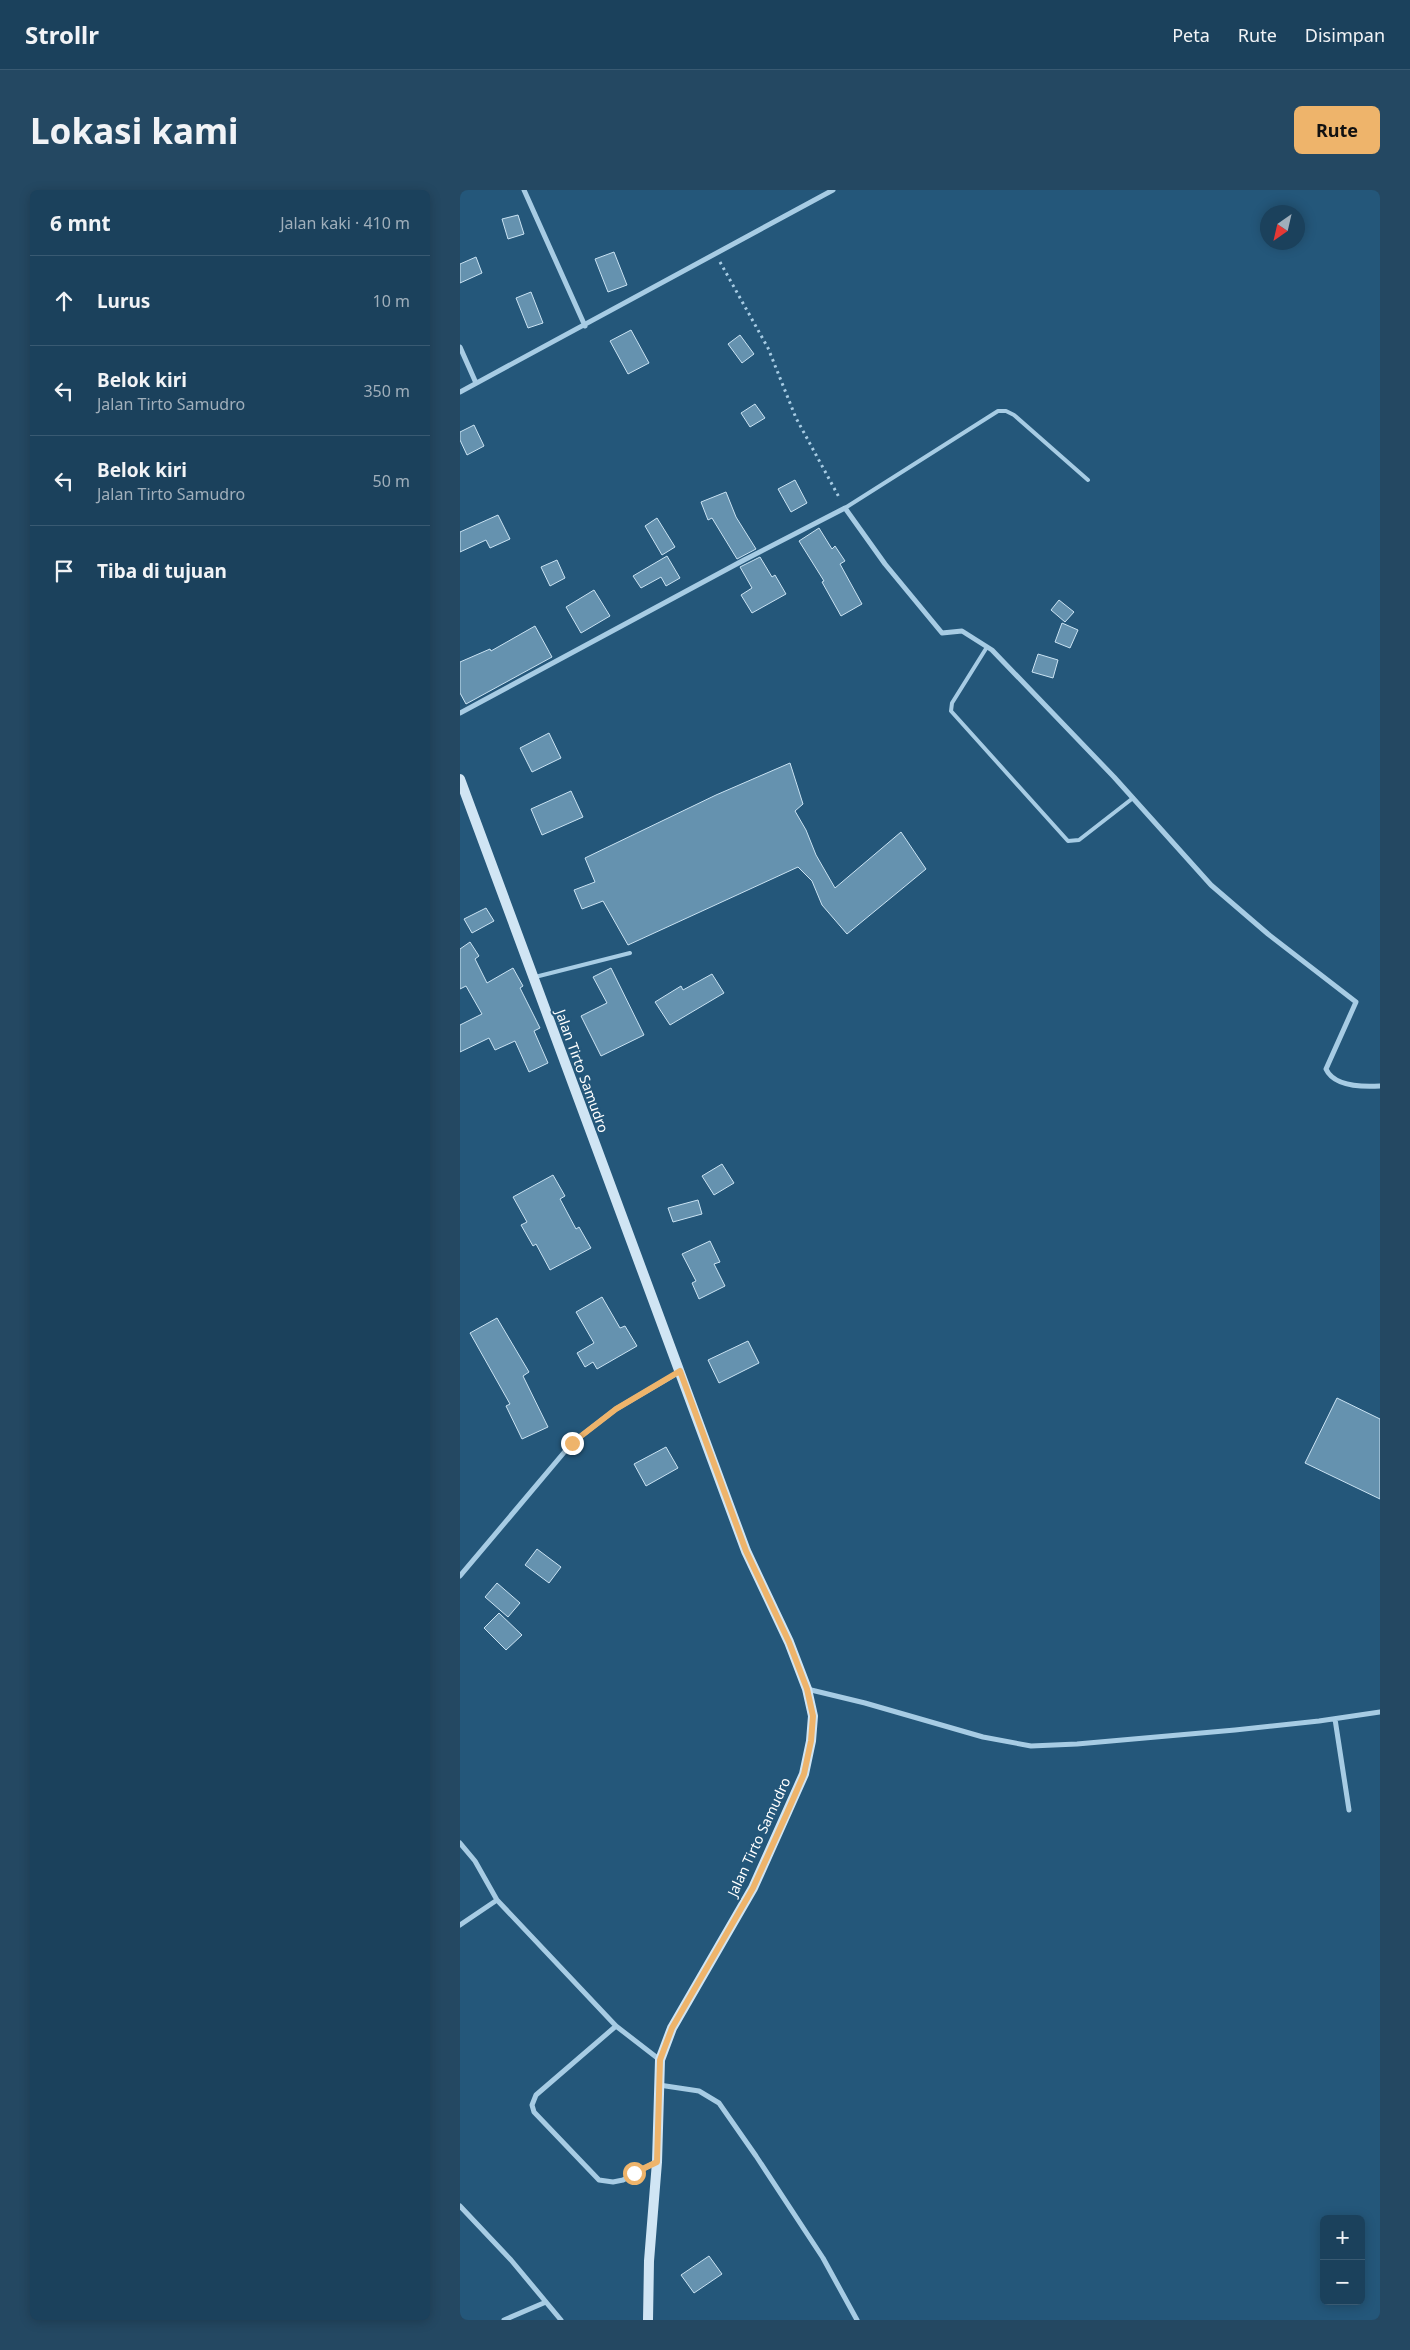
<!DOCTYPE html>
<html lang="id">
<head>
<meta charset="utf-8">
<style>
  body { margin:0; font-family:"Noto Sans",sans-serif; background:#244862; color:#f1f3f6 }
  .controls { position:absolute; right:15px; bottom:15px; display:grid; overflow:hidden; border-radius:8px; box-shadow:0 2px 12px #0003 }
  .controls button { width:45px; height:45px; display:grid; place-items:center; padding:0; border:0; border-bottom:1px solid #395a72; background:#1b415c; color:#f1f3f6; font:25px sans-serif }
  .compass { position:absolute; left:800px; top:15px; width:45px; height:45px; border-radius:50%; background:#1b415c; box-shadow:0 2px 12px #0003; rotate:214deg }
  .stop { position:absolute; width:15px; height:15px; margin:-11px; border:4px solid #eeb46b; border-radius:50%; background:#fff }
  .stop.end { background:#eeb46b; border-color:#fff; box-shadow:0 1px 5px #0008 }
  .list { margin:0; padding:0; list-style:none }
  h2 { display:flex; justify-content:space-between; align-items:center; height:65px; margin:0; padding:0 20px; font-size:21px }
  h2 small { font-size:16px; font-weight:400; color:#a0afbb }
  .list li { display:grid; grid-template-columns:32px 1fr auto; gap:15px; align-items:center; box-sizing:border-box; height:90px; padding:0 20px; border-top:1px solid #395a72 }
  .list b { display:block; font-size:19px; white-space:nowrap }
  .list p { margin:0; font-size:16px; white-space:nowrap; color:#a0afbb }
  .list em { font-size:16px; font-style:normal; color:#a0afbb }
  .icon { flex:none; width:28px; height:28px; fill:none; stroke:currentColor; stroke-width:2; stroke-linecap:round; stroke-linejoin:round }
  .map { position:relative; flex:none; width:920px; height:2130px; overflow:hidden; border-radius:8px }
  header { display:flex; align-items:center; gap:30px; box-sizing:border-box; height:70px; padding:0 25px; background:#1b415c; border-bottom:1px solid #395a72 }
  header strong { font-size:24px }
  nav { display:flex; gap:28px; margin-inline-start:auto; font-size:18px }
  .intro { display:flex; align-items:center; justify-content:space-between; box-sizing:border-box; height:120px; padding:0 30px }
  h1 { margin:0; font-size:35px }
  .button { padding:12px 22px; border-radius:8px; background:#eeb46b; color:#111; font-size:18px; font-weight:700 }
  main { display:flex; gap:30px; padding:0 30px }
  aside { flex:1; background:#1b415c; border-radius:8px; box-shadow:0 2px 12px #0003 }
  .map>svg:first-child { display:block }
  .building { fill:#6592af; stroke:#cae3f3 }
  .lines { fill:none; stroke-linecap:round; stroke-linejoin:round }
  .path { stroke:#a7cce4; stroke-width:3; stroke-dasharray:2.5 4; stroke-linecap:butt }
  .lane { stroke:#a7cce4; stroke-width:4 }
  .street { stroke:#a7cce4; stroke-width:5 }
  .secondary { stroke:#d0e5f4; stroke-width:10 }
  .route { stroke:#eeb46b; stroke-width:6 }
  .labels { text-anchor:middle; stroke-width:4; stroke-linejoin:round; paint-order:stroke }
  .street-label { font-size:14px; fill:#fff; stroke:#24577a }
</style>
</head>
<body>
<header>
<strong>Strollr</strong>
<nav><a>Peta</a><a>Rute</a><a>Disimpan</a></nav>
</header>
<div class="intro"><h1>Lokasi kami</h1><a class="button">Rute</a></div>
<main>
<aside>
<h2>6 mnt<small>Jalan kaki · 410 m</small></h2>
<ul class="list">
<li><svg class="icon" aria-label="ahead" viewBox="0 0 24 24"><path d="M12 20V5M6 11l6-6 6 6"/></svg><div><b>Lurus</b></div><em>10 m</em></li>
<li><svg class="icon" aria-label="left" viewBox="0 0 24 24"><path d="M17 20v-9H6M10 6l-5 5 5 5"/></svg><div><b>Belok kiri</b><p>Jalan Tirto Samudro</p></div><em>350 m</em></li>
<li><svg class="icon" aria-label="left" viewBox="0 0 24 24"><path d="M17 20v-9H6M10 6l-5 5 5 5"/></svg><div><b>Belok kiri</b><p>Jalan Tirto Samudro</p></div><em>50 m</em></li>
<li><svg class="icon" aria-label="arrive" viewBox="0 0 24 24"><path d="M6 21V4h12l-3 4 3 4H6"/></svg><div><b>Tiba di tujuan</b></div></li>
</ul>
</aside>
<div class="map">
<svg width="920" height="2130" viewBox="0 0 920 2130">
  <rect width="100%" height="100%" fill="#24577a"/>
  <path class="building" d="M58,25L64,44L48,49L42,29Z
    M154,62L167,95L148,102L135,69Z
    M16,67L22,83L0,93V74Z
    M71,102L83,133L68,138L56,108Z
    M171,140L189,173L168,184L150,151Z
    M280,145L294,164L282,173L268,154Z
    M295,214L305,228L290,237L281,223Z
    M14,235L24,256L7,265L0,250V242Z
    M335,290L347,313L331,322L318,299Z
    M266,302L276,327L296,359L277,369L252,328L248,330L241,312Z
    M38,325L50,349L30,358L26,350L0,362V342Z
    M197,328L215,357L202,365L185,336Z
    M359,338L372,359L375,356L385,371L380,374L402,414L381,426L362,392L364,391L339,351Z
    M207,366L220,388L206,396L201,387L181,398L173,386Z
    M300,367L312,387L315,385L326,404L292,423L281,405L292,398L280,377Z
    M97,370L105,388L90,396L81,377Z
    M134,400L150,426L121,443L106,417Z
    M599,410L614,422L605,432L591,420Z
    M602,433L618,440L610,458L595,452Z
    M75,436L92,467L6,514L0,503V472L30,459L31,461Z
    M578,464L598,470L593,488L572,482Z
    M89,543L101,568L72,582L60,558Z
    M330,573L343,614L335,621L346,640L356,665L375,698L441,642L466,679L387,744L362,715L352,691L338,677L168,755L143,711L122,719L114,700L135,692L125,668L256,605Z
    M111,601L123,627L82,645L71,619Z
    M26,718L34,731L12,743L4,729Z
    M10,752L19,766L15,769L27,793L53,778L63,796L60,798L80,838L74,841L88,873L69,882L55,851L35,860L29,848L0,862V835L22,824L6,796L0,799V759Z
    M151,778L184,845L141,866L121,826L147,813L133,787Z
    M252,784L264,803L210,835L195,812L221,796L223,800Z
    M262,974L274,993L254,1005L242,986Z
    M93,985L105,1006L100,1009L116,1039L119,1037L131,1058L90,1080L76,1054L73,1056L61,1035L67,1032L53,1007Z
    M238,1010L242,1024L213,1032L208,1018Z
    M250,1051L260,1072L254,1074L265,1096L239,1109L232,1093L236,1091L222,1064Z
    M142,1107L160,1138L165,1136L177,1156L137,1179L133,1172L125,1177L117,1163L134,1153L116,1122Z
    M37,1128L69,1182L63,1186L88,1237L62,1249L46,1216L50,1214L10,1143Z
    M288,1151L299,1173L259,1193L248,1170Z
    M877,1208L920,1229V1309L845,1273Z
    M206,1257L218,1278L186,1296L174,1274Z
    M77,1359L101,1377L89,1393L65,1375Z
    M37,1393L60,1413L48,1427L25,1407Z
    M39,1423L62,1445L46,1460L24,1438Z
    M249,2066L262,2084L234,2103L221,2085Z"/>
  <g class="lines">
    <path class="path" d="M260,72L308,158L336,228L380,309"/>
    <path class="lane" d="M385,318L538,221H546L554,225L628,290
      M527,457L492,513L491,521L608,651L619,650L673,608
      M75,787L170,763"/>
    <path class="street" d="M64,0L125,136
      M0,157L16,193
      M0,202L373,0
      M0,523L284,370L385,318L425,374L482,443L502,441L532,460L654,587L751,695L808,744L896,812L866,879C874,897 903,897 920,896
      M0,1386L112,1253L156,1219L219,1182
      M347,1499L405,1513L523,1547L571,1556L617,1554L775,1540L859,1531L920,1522
      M875,1529L889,1620
      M0,1653L15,1671L37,1710
      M0,1735L37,1710L156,1836L200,1870
      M156,1836L76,1905L72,1915L74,1922L139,1990L153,1992L163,1990L196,1972
      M199,1895L239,1901L259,1913L296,1966L363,2068L397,2130
      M0,2016L51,2070L101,2130
      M44,2130L86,2112"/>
    <path class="secondary" d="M0,589L286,1361L329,1452L347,1499L353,1526L351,1551L344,1584L293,1698L212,1838L200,1870L197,1972L189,2071L188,2130"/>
  </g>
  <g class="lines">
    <path class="route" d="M112,1253L156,1219L220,1181L286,1361L329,1452L347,1499L353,1526L351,1551L344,1584L327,1623L293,1698L212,1838L200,1870L197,1972L174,1983"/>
  </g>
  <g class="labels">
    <g class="street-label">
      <text transform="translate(122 881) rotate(70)" y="5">Jalan Tirto Samudro</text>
      <text transform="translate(299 1647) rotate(-65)" y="5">Jalan Tirto Samudro</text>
    </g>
  </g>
</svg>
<div class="controls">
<button>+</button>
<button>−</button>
</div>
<svg class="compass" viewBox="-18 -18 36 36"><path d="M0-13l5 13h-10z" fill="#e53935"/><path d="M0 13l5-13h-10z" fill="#a0afbb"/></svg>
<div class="stop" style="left:174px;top:1983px"></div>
<div class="stop end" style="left:112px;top:1253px"></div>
</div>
</main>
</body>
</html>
